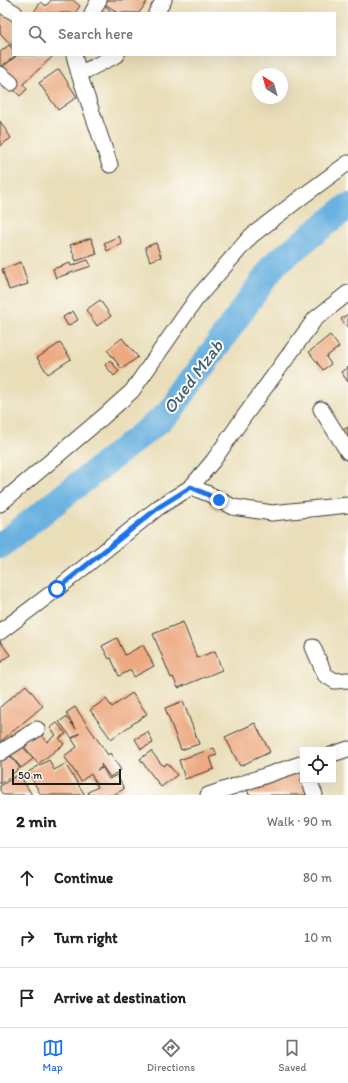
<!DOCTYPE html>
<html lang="en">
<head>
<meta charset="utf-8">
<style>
  body { margin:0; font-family:Itim,sans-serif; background:#f2f2f2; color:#202124 }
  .controls { position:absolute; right:12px; bottom:12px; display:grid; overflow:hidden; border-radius:0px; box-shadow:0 4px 16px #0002 }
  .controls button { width:36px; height:36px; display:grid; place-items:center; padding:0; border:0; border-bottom:1px solid #e0e0e0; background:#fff; color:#202124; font:20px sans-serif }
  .compass { position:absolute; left:252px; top:68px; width:36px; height:36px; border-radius:50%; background:#fff; box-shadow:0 4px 16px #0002; rotate:323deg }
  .scale { position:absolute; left:12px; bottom:10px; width:109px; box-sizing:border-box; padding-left:4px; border:2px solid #1c1c1c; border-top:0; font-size:11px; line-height:14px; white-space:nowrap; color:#1c1c1c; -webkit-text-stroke:3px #fdfcf7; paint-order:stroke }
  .stop { position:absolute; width:12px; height:12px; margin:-9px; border:3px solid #1a73e8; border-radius:50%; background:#fff }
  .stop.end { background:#1a73e8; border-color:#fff; box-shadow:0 1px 4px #0008 }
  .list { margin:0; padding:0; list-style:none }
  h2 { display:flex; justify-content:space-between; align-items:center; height:52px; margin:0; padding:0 16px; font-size:17px }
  h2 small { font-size:13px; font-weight:400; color:#757577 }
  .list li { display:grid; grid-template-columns:26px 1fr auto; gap:12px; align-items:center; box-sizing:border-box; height:60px; padding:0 16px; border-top:1px solid #e0e0e0 }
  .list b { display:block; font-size:15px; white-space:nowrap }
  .list em { font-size:13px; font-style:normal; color:#757577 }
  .icon { flex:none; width:22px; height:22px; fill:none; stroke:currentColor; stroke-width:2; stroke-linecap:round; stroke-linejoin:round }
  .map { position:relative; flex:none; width:348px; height:795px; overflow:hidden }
  .search { position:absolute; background:#fff; box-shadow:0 4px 16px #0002; left:12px; right:12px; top:12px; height:44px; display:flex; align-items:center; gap:10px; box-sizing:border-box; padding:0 14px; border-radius:0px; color:#757577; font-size:15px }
  .sheet { height:232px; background:#fff }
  nav { display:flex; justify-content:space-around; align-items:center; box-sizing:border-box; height:56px; border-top:1px solid #e0e0e0; background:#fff; font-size:11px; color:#757577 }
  nav a { display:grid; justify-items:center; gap:2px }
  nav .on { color:#1a73e8 }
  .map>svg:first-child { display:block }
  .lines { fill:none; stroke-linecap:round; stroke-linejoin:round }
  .river { stroke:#69b1e0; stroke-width:26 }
  .building { fill:#eda980 }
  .minor-casing { stroke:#3b3934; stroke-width:17 }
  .minor { stroke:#fff; stroke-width:15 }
  .route { stroke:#1a73e8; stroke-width:5 }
  .labels { text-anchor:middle; stroke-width:4; stroke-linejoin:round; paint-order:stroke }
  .water-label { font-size:18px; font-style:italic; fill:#3f5f74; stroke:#fdfcf7 }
</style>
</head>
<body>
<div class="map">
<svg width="348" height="795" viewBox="0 0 348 795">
  <rect width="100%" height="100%" fill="#fdfcf7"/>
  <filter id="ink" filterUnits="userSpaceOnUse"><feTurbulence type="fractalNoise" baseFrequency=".025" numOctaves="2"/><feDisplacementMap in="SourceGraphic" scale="8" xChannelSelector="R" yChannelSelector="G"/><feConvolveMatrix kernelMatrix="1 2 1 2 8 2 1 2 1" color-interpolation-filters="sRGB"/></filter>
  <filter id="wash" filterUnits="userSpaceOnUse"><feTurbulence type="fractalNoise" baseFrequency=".012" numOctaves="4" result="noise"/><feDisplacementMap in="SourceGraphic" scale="16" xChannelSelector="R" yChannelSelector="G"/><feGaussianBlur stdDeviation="0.9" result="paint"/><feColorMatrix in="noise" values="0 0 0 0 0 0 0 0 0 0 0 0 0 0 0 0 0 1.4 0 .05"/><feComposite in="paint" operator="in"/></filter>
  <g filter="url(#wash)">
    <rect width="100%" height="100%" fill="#eadeb9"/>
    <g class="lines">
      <path class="river" d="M0,546L169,413L275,264L348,206"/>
    </g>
    <g id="blocks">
      <path class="building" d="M51,0H73L80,6L75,13H33L41,2L46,6Z
        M98,0H138L140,1L141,0H148L139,13H118L114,11L116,13H111L114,10L100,1L110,10L108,13H91Z
        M0,12L13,20V47L0,33Z
        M9,45L13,50V55H54L23,84L27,89L20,96L8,84L2,68L17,55L0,67V52Z
        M59,69L77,97L58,110L39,83Z
        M0,121L11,138L0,146Z
        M119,236L122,244L107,251L104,243Z
        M91,238L97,254L76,261L70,245Z
        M156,243L161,257L150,261L145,247Z
        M88,260L91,266L56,278L53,269L70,263L71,266Z
        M21,262L28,284L9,290L2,269Z
        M100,300L111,316L97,326L86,310Z
        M73,311L78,320L68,326L63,317Z
        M348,314V328L341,319Z
        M330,335L339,347L326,357L331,364L323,370L309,352Z
        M122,338L138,357L122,369L107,350Z
        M60,343L71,359L48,374L37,358Z
        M110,360L119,371L114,376L105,365Z
        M348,367V382L341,372Z
        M348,427V444L340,432Z
        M183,622L197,658L215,651L222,670L178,688L173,677L171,678L153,634Z
        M117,638L125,655L143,645L154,666L134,677L131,670L119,676L111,658L109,659L102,646Z
        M0,641L10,655L0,663Z
        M26,685L43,706L0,742V707Z
        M132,693L147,714L111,739L90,710L106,699L112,707Z
        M183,701L199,744L181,750L165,708Z
        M75,707L108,755L110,753L121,770L110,777L101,764L102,767L97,770L103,768L109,779L117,775L124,789L113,795H89L88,792L98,787L91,774L81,781L64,756L77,747L72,739L79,734V733L72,738L59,722L66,717L76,729L66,713Z
        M57,723L66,734L59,738L64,744L38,764L22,743L39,731L47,742L56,735L50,728Z
        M255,723L270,752L240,766L225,737Z
        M148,732L153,743L141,749L135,739Z
        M19,742L33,759L21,768L8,751Z
        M214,748L217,755L210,757L214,769L185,779L179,760Z
        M151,751L163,766L167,763L177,775L161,787L140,759Z
        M7,752L20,768L0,784V757Z
        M49,760L54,770L65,764L85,795H41L28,772Z
        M299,763L303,775V780L310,795H249L247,789Z
        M19,774L32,795H3L0,790V786Z"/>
    </g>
  </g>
  <g filter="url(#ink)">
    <use href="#blocks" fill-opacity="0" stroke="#3b3934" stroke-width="1"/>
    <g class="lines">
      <g class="minor-casing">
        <path id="minor" d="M0,4L15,13
          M92,13L99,0
          M156,13L164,0
          M74,55L79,74L110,165
          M0,74L11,83
          M79,74L117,55
          M321,409L348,452
          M191,487L209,494L233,507L272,513L348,505
          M0,504L103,417L132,391L197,298L251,236L303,196L348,163
          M0,632L57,589L159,507L191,487L213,461L243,418L315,319L348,293
          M313,647L325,675L335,681L348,680
          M0,753L37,729
          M333,754L348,749
          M309,780L315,795
          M208,795L303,763"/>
      </g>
      <use href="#minor" class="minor"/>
    </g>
  </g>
  <g class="lines" filter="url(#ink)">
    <path class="route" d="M57,589L159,507L191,487L219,500"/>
  </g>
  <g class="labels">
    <g class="water-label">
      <text transform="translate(193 377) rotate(-53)" y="6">Oued Mzab</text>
    </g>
  </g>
</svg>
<div class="controls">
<button><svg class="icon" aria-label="locate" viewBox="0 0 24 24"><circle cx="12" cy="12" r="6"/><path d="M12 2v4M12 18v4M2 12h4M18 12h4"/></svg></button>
</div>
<svg class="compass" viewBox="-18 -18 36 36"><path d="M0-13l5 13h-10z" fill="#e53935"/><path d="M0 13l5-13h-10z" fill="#757577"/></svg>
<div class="scale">50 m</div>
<div class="stop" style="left:57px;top:589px"></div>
<div class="stop end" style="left:219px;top:500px"></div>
<div class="search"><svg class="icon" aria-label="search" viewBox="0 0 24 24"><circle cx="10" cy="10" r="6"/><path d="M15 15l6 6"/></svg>Search here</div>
</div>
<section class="sheet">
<h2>2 min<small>Walk · 90 m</small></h2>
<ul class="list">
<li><svg class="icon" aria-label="ahead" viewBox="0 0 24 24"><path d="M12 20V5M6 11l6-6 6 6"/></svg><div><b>Continue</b></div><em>80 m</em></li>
<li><svg class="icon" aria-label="right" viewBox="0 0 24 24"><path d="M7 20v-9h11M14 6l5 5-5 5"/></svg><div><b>Turn right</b></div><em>10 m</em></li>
<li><svg class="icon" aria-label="arrive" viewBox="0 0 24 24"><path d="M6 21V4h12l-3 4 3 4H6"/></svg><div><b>Arrive at destination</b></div></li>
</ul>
</section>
<nav>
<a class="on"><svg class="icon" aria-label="map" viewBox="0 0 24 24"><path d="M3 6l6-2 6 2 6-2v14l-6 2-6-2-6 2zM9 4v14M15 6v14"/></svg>Map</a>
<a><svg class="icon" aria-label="directions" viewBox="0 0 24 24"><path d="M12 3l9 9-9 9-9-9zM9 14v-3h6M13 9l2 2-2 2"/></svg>Directions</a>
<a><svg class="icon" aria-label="saved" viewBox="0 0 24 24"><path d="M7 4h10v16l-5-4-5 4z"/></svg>Saved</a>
</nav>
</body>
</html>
